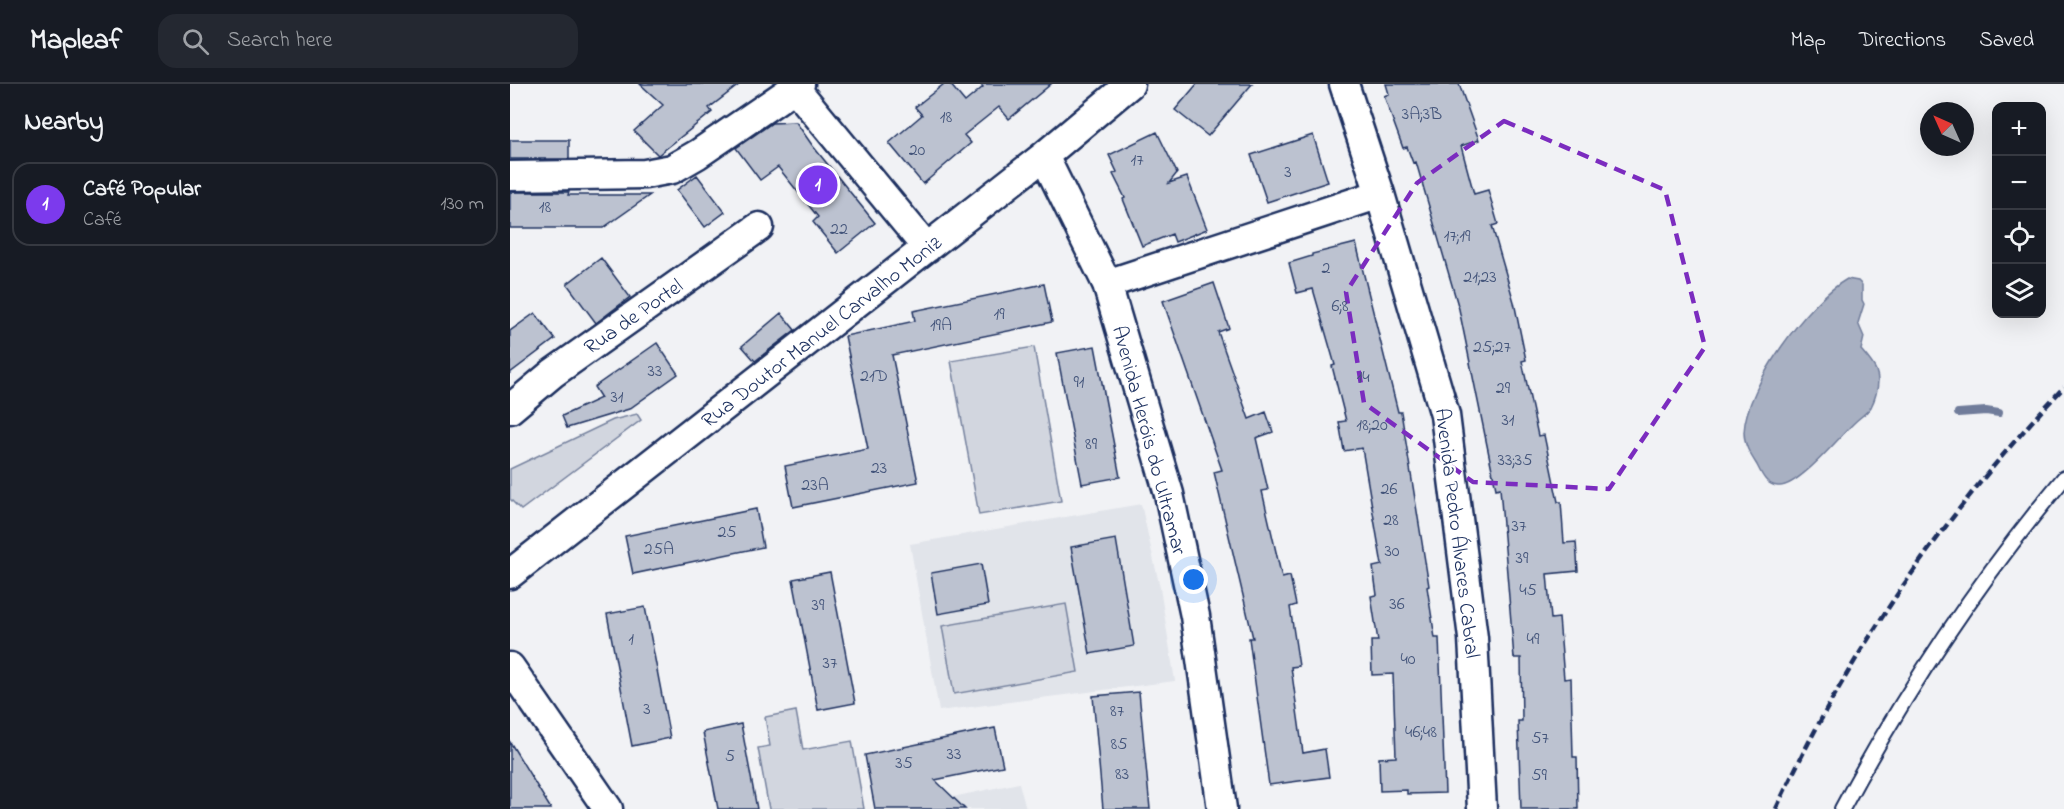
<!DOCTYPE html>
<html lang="en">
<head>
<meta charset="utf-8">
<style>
  body { margin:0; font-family:"Indie Flower",sans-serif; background:#242831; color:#f1f3f6 }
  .controls { position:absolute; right:18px; top:18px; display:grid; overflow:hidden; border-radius:12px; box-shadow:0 6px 24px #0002 }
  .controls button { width:54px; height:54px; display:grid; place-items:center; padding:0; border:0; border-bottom:2px solid #363941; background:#171b24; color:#f1f3f6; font:30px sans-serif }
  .compass { position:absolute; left:1410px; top:18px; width:54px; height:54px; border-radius:50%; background:#171b24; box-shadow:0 6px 24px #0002; rotate:315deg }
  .you { position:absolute; left:684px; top:496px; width:21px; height:21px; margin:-15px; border:4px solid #fff; border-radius:50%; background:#1a73e8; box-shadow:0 0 0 9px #1a73e833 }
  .badge { display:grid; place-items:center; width:39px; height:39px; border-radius:50%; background:#7c3aed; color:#fff; font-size:20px; font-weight:700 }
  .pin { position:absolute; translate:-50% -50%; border:3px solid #fff; box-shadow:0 2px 6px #0006 }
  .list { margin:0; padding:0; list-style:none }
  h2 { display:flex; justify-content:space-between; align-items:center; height:78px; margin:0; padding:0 24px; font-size:26px }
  h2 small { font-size:20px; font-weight:400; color:#9ea1a6 }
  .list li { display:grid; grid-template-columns:39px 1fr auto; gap:18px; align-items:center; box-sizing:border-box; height:84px; margin:0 12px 12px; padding:0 12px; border:2px solid #363941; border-radius:18px }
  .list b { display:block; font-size:22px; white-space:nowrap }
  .list p { margin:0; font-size:20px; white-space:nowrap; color:#9ea1a6 }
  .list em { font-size:20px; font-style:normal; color:#9ea1a6 }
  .icon { flex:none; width:33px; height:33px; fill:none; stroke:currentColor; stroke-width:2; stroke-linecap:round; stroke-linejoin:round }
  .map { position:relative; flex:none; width:1554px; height:725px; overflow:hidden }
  header { display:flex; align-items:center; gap:36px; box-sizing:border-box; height:84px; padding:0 30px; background:#171b24; border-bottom:2px solid #363941 }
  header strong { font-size:28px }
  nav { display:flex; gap:33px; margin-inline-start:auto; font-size:21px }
  .search { width:420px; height:54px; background:#242831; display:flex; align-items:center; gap:15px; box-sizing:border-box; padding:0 21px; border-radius:18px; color:#9ea1a6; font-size:22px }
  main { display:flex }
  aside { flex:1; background:#171b24 }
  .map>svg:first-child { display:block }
  .built { fill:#e1e4ea }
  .green { fill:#d2d6df; stroke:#76829e; stroke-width:1.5 }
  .water { fill:#a8b0c2; stroke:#707c9a; stroke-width:1.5 }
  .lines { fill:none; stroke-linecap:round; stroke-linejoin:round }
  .stream { stroke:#707c9a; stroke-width:8 }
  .building { fill:#bcc2d0; stroke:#1b2f5e; stroke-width:1.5 }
  .service-casing { stroke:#1b2f5e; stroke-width:18 }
  .minor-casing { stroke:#1b2f5e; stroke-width:33 }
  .service { stroke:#fff; stroke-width:14 }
  .minor { stroke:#fff; stroke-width:28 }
  .rail { stroke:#1b2f5e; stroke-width:4.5; stroke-dasharray:9 4.5; stroke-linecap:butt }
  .marked { fill:none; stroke:#7b2cbf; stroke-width:4.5; stroke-dasharray:12 8; stroke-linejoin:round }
  .labels { text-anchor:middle; stroke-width:4.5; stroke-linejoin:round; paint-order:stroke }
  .number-label { font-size:18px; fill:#43547a }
  .street-label { font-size:21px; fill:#1b2f5e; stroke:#fff }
</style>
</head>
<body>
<header>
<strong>Mapleaf</strong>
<div class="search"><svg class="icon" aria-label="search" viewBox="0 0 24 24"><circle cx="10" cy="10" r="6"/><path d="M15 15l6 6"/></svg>Search here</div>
<nav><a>Map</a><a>Directions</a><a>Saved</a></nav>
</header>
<main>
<aside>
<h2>Nearby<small></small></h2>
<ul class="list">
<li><span class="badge">1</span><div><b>Café Popular</b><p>Café</p></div><em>130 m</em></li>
</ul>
</aside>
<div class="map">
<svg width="1554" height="725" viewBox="0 0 1554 725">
  <rect width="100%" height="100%" fill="#f1f2f5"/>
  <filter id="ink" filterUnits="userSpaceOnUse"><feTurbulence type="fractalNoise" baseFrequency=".0167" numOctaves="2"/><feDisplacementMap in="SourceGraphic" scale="12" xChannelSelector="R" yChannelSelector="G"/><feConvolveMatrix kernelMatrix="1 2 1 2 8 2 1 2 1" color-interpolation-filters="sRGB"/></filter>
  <g filter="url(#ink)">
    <path class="built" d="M631,420L650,504L665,597L429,627L400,460Z
      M509,699L516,725H386Z"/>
    <path class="green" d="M524,263L551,417L469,431L441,277Z
      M127,330L131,336L11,426L0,415V385L103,336Z
      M556,520L568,588L444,610L432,542Z
      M286,627L293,666L342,657L354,725H259L248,664L260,662L255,633Z"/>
    <path class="water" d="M1337,195L1348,197L1352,201V216L1354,220L1348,239L1354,253L1351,266C1364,281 1372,289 1366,310C1365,314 1363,319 1361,323C1356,330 1350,333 1344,339C1330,352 1287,405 1268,402C1256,401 1252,391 1247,381C1240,370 1234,361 1234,348C1236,302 1298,217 1337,195Z"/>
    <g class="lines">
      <path class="stream" d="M1448,329L1476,327L1489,329"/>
    </g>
    <path class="building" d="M130,0H230L199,24L202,28L148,71L124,47L153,21Z
      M434,0H440L455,18L473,3L470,0H541L499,35L489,23L454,51L461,59L413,100L379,59L412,31L405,23Z
      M687,0H742L698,52L665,26Z
      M876,0H949L969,56L951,62L964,110L978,106L988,140L982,142L1004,218L1016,276L1012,277L1028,352L1034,351L1048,418H1051L1054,459L1066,458L1068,487L1037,490L1041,535L1049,534L1054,595L1061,594L1063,673H1067L1068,725H1011L1008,637H1012L1011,574H1004L990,404L986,405L949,225L906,78L903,79L897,63L893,64L874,12L879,10Z
      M286,38L302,61L365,139L328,169L303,138L308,133L268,83L250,96L226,64L262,39Z
      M647,48L667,89L659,99L677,93L697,145L665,158L662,150L632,162L613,115L615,114L603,90L607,88L599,71Z
      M803,51L818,98L757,118L741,71Z
      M0,56H59V75H0Z
      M187,91L215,128L195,143L167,106Z
      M0,108H59L58,111H140L93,144H0Z
      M846,159L888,328H891L919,502L917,503L925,554H929L935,709L897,710V706L870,707L869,674L886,673L883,590L862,591L861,557H868L861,512L867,511L863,483L872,481L862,423L852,364L834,367L829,338L836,337L822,282L825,281L803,205L787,209L779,179L802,172V170Z
      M91,174L120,213L86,239L57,200Z
      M704,199L719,244L708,248L739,335L756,328L763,348L746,354L758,406L752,407L772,494L780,492L786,521L780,523L789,582L781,583L793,669L815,665L819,693L759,701L739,554H743L704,388L712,386L653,217Z
      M534,200L542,238L382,271L408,398L283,423L275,382L358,365L335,252L405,237L403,227Z
      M25,229L45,255L0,289V247Z
      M271,229L285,246L245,277L232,262Z
      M147,259L168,290L119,325L57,344L52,332L91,314L84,303Z
      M585,262L610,393L572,400L547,269Z
      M246,425L253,463L123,490L115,452Z
      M606,455L624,562L580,570L561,463Z
      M471,480L478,521L428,530L421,489Z
      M320,488L345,619L308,626L283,495Z
      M135,523L160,654L122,662L97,530Z
      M629,608L640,725H593L583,612Z
      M231,640L247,725H208L193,648Z
      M485,644L493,682L425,696L455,725H365L355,671Z
      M0,658L41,725H0Z"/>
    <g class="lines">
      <g class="service-casing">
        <path id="service" d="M1332,725C1395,607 1468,497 1554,394"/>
      </g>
      <g class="minor-casing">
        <path id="minor" d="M834,0L870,110
          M285,4L417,164
          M534,72L597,200L659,410L685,532L712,725
          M0,92L135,90L162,85L188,70L290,0
          M597,200L870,110L935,331L963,554L972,725
          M0,325L43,289L249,143
          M0,490L534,72L620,0
          M0,583L98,725"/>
      </g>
      <use href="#service" class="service"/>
      <use href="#minor" class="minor"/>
      <path class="rail" d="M1266,725C1337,571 1437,426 1554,303"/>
    </g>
  </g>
  <path class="marked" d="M994,37L1155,106L1195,263L1099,405L963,398L854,319L836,208L907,99Z"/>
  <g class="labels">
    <g class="number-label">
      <text x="912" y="35">3A;3B</text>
      <text x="436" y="38">18</text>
      <text x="407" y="71">20</text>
      <text x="627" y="81">17</text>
      <text x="778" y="93">3</text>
      <text x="35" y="128">18</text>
      <text x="329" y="150">22</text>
      <text x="947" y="157">17;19</text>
      <text x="816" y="189">2</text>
      <text x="970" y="198">21;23</text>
      <text x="830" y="227">6;8</text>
      <text x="489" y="235">19</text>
      <text x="431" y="246">19A</text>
      <text x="982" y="268">25;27</text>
      <text x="145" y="292">33</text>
      <text x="364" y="297">21D</text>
      <text x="853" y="298">14</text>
      <text x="569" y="303">91</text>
      <text x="993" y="309">29</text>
      <text x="107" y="318">31</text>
      <text x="998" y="341">31</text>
      <text x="862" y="346">18;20</text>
      <text x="581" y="365">89</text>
      <text x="1005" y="381">33;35</text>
      <text x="369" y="389">23</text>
      <text x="305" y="406">23A</text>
      <text x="879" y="410">26</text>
      <text x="881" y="441">28</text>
      <text x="1009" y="447">37</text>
      <text x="217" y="453">25</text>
      <text x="149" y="470">25A</text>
      <text x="882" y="472">30</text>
      <text x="1012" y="479">39</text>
      <text x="1018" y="511">45</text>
      <text x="887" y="525">36</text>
      <text x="308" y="526">39</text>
      <text x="121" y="560">1</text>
      <text x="1023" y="560">49</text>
      <text x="898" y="580">40</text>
      <text x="320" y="584">37</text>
      <text x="137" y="630">3</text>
      <text x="607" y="632">87</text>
      <text x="911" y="653">46;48</text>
      <text x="1030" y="659">57</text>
      <text x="609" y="665">85</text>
      <text x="444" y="675">33</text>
      <text x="220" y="677">5</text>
      <text x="394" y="684">35</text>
      <text x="612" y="695">83</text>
      <text x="1029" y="696">59</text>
    </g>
    <g class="street-label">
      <text transform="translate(123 232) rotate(-35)" y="7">Rua de Portel</text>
      <text transform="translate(311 247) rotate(-38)" y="7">Rua Doutor Manuel Carvalho Moniz</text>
      <text transform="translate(640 356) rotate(75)" y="7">Avenida Heróis do Ultramar</text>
      <text transform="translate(948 449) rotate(83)" y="7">Avenida Pedro Álvares Cabral</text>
    </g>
  </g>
</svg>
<div class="controls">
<button>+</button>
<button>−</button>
<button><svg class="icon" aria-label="locate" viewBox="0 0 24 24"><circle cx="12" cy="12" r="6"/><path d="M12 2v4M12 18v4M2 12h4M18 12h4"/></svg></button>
<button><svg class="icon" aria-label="layers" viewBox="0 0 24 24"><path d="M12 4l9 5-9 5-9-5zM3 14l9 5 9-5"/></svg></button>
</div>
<svg class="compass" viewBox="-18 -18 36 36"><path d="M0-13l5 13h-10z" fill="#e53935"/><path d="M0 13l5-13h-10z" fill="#9ea1a6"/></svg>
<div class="you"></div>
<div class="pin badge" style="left:308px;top:101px">1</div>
</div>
</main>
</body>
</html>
